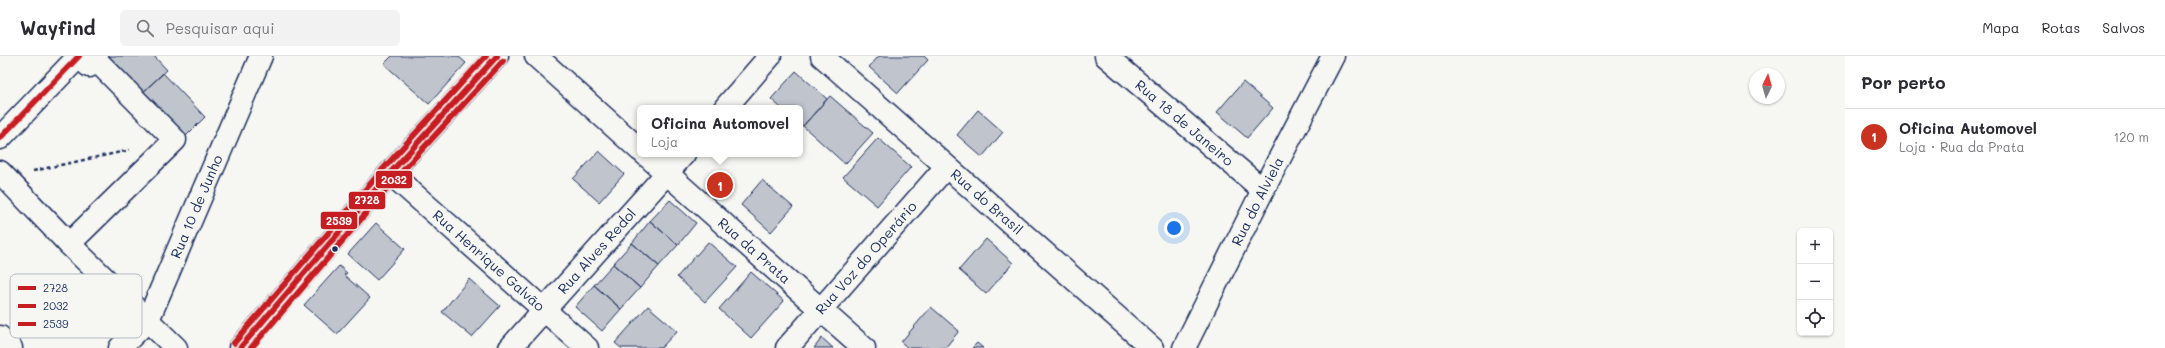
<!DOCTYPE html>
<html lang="pt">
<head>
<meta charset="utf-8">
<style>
  body { margin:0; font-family:Mali,sans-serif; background:#f2f2f3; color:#2b2b33 }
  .controls { position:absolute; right:12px; bottom:12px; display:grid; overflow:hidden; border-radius:6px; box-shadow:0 1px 3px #0004 }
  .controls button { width:36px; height:36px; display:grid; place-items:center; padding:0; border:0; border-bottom:1px solid #e1e1e2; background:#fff; color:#2b2b33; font:20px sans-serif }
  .compass { position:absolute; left:1749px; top:12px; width:36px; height:36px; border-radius:50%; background:#fff; box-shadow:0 1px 3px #0004; rotate:5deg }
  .you { position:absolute; left:1174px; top:172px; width:14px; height:14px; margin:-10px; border:3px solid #fff; border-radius:50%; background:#1a73e8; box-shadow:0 0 0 6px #1a73e833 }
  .badge { display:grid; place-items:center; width:26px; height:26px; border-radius:50%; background:#c8321e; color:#fff; font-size:13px; font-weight:700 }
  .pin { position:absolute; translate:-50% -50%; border:2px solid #fff; box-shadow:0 1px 4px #0006 }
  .popup { position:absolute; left:637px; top:49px; width:166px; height:52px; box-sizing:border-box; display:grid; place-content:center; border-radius:6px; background:#fff; filter:drop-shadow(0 1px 3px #0005); font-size:13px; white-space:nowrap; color:#7c7c81 }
  .popup b { font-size:15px; color:#2b2b33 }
  .popup::after { content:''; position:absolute; left:50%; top:100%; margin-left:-8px; border:8px solid transparent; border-top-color:#fff }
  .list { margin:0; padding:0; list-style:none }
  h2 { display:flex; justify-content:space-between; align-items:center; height:52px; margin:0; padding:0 16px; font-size:17px }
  h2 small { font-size:13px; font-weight:400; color:#7c7c81 }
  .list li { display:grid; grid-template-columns:26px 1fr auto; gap:12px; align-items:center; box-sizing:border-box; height:56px; padding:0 16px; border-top:1px solid #e1e1e2 }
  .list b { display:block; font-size:15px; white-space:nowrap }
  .list p { margin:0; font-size:13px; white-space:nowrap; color:#7c7c81 }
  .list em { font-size:13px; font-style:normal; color:#7c7c81 }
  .icon { flex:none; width:22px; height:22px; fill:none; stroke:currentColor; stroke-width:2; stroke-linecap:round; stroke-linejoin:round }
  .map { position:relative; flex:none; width:1845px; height:292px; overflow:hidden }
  header { display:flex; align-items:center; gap:24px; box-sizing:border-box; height:56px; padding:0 20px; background:#fff; border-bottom:1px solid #e1e1e2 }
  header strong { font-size:19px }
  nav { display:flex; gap:22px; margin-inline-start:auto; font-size:14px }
  .search { width:280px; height:36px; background:#f2f2f3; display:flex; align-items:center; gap:10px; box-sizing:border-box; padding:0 14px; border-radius:6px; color:#7c7c81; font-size:15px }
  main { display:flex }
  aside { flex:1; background:#fff }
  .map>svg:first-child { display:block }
  .building { fill:#c0c4cd; stroke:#1b2f5e }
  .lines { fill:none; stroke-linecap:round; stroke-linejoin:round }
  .minor-casing { stroke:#1b2f5e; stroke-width:25 }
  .path { stroke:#1b2f5e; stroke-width:2.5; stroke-dasharray:4 3; stroke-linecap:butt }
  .minor { stroke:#f6f6f2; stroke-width:22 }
  .bus-1-casing { stroke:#f6f6f2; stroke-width:9 }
  .bus-2-casing { stroke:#f6f6f2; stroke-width:9 }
  .bus-3-casing { stroke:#f6f6f2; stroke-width:9 }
  .bus-1 { stroke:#c61d23; stroke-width:6 }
  .bus-2 { stroke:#c61d23; stroke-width:6 }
  .bus-3 { stroke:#c61d23; stroke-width:6 }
  .bus-dot { fill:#1b2f5e; stroke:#f6f6f2; stroke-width:1.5 }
  .labels { text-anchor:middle; stroke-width:3; stroke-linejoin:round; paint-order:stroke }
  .street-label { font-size:14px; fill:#1b2f5e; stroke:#f6f6f2 }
  .key { fill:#f6f6f2; stroke:#b4bac6; stroke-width:1 }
  .key-label { font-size:11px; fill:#1b2f5e }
  .line-badge { stroke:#f6f6f2; stroke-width:1.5 }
  .badge-label { font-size:11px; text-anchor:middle; font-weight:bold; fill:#fff }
</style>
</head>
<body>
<header>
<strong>Wayfind</strong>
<div class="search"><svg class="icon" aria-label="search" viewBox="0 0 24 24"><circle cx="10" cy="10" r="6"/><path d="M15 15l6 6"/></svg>Pesquisar aqui</div>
<nav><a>Mapa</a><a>Rotas</a><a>Salvos</a></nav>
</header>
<main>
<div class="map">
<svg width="1845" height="292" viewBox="0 0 1845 292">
  <rect width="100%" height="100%" fill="#f6f6f2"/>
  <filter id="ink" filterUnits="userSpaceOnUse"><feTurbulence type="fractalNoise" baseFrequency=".025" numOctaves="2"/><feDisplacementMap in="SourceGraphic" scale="8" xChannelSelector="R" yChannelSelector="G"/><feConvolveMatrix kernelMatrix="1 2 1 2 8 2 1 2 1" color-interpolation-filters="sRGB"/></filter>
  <g filter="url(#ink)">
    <path class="building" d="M103,0H154L167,14L140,39Z
      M392,0H458L466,7L429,48L384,8Z
      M879,0H924L928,4L898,37L869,11Z
      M796,15L827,43L803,70L800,68V52H781L771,43Z
      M163,17L205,61L183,83L140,39Z
      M1243,26L1273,52L1247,82L1217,56Z
      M830,40L873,77L845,108L803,70Z
      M978,54L1003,76L982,101L957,79Z
      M878,82L911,111L877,150L843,121Z
      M599,95L624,118L599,146L573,123Z
      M762,124L793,151L771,176L741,149Z
      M670,144L696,167L678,189L650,165Z
      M650,165L678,189L659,210L632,187Z
      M376,167L405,193L377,224L348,198Z
      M986,183L1013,207L986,238L959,214Z
      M708,186L737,211L705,246L677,221Z
      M632,187L659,210L640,232L613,208Z
      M613,208L640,232L621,253L594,229Z
      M339,210L347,217L344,219L370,242L337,278L304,249Z
      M751,216L784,245L751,282L719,253Z
      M469,223L500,250L472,281L442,256Z
      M594,229L621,253L602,275L575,251Z
      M648,250L677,275L661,292H621L615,287Z
      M931,251L959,275L945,292H908L901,286Z
      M822,282L833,292H814Z
      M977,287L983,292H972Z"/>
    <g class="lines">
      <g class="minor-casing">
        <g id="minor">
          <path d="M536,0L640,94"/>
          <path id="s1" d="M822,0L1152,292"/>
          <path id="s2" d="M1106,0L1263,134"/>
          <path d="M725,52L770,0"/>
          <path d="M0,82L79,0"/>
          <path id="s3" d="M645,98L864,292"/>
          <path d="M0,116L69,188L176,292"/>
          <path id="s4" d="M390,117L587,292"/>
          <path d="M69,188L175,84L95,3L89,10L79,0"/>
          <path d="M0,281L11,292"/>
          <path id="s5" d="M120,292L148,264L261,0"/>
          <path d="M240,292L390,117L497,0"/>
          <path id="s6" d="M510,292L684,98"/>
          <path id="s7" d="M787,292L946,111"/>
          <path id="s8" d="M1184,292L1263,134L1333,0"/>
        </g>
      </g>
      <path class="path" d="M33,115L130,94"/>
      <use href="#minor" class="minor"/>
      <g class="bus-1-casing">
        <path id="bus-1" d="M0,82L79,0
          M240,292L390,117L497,0"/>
      </g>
      <g class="bus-2-casing">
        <path id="bus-2" d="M251,292L396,122L503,5"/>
      </g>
      <g class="bus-3-casing">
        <path id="bus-3" d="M234,287L384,112L486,0"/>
      </g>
      <use href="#bus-1" class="bus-1"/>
      <use href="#bus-2" class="bus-2"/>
      <use href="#bus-3" class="bus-3"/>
    </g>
  </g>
  <circle class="bus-dot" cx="335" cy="193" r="3.5"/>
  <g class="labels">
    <g class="street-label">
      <text dy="5" stroke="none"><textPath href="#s2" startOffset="103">Rua 18 de Janeiro</textPath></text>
      <text dy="5" stroke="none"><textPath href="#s8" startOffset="164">Rua do Alviela</textPath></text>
      <text dy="5" stroke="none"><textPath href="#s1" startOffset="220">Rua do Brasil</textPath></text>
      <text dy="5" stroke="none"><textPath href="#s5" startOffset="163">Rua 10 de Junho</textPath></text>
      <text dy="5" stroke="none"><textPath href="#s6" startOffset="130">Rua Alves Redol</textPath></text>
      <text dy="5" stroke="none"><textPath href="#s3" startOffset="146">Rua da Prata</textPath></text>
      <text dy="5" stroke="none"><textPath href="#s7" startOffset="120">Rua Voz do Operário</textPath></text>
      <text dy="5" stroke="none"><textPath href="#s4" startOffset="132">Rua Henrique Galvão</textPath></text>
    </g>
  </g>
  <rect x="10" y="218" width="132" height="64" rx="6" class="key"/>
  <rect x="18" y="230" width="18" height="4" fill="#c61d23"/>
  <rect x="18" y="248" width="18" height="4" fill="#c61d23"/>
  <rect x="18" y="266" width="18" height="4" fill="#c61d23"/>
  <g class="key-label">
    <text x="43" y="236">2728</text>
    <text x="43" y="254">2032</text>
    <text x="43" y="272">2539</text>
  </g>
  <g class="line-badge">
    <rect x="375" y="114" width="38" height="19" rx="4" fill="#c61d23"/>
    <rect x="348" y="135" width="38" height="19" rx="4" fill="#c61d23"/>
    <rect x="320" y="155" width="38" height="19" rx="4" fill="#c61d23"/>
  </g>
  <g class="badge-label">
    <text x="394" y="128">2032</text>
    <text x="367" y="148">2728</text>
    <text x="339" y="169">2539</text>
  </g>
</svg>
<div class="controls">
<button>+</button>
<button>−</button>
<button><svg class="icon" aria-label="locate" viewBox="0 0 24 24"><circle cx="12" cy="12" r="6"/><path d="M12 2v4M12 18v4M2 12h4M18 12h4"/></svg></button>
</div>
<svg class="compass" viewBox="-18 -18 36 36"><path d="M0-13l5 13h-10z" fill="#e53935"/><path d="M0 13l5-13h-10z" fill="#7c7c81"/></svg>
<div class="you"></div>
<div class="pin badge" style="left:720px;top:129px">1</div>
<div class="popup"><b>Oficina Automovel</b>Loja</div>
</div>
<aside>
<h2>Por perto<small></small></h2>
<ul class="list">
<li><span class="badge">1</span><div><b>Oficina Automovel</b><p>Loja · Rua da Prata</p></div><em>120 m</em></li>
</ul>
</aside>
</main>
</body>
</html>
